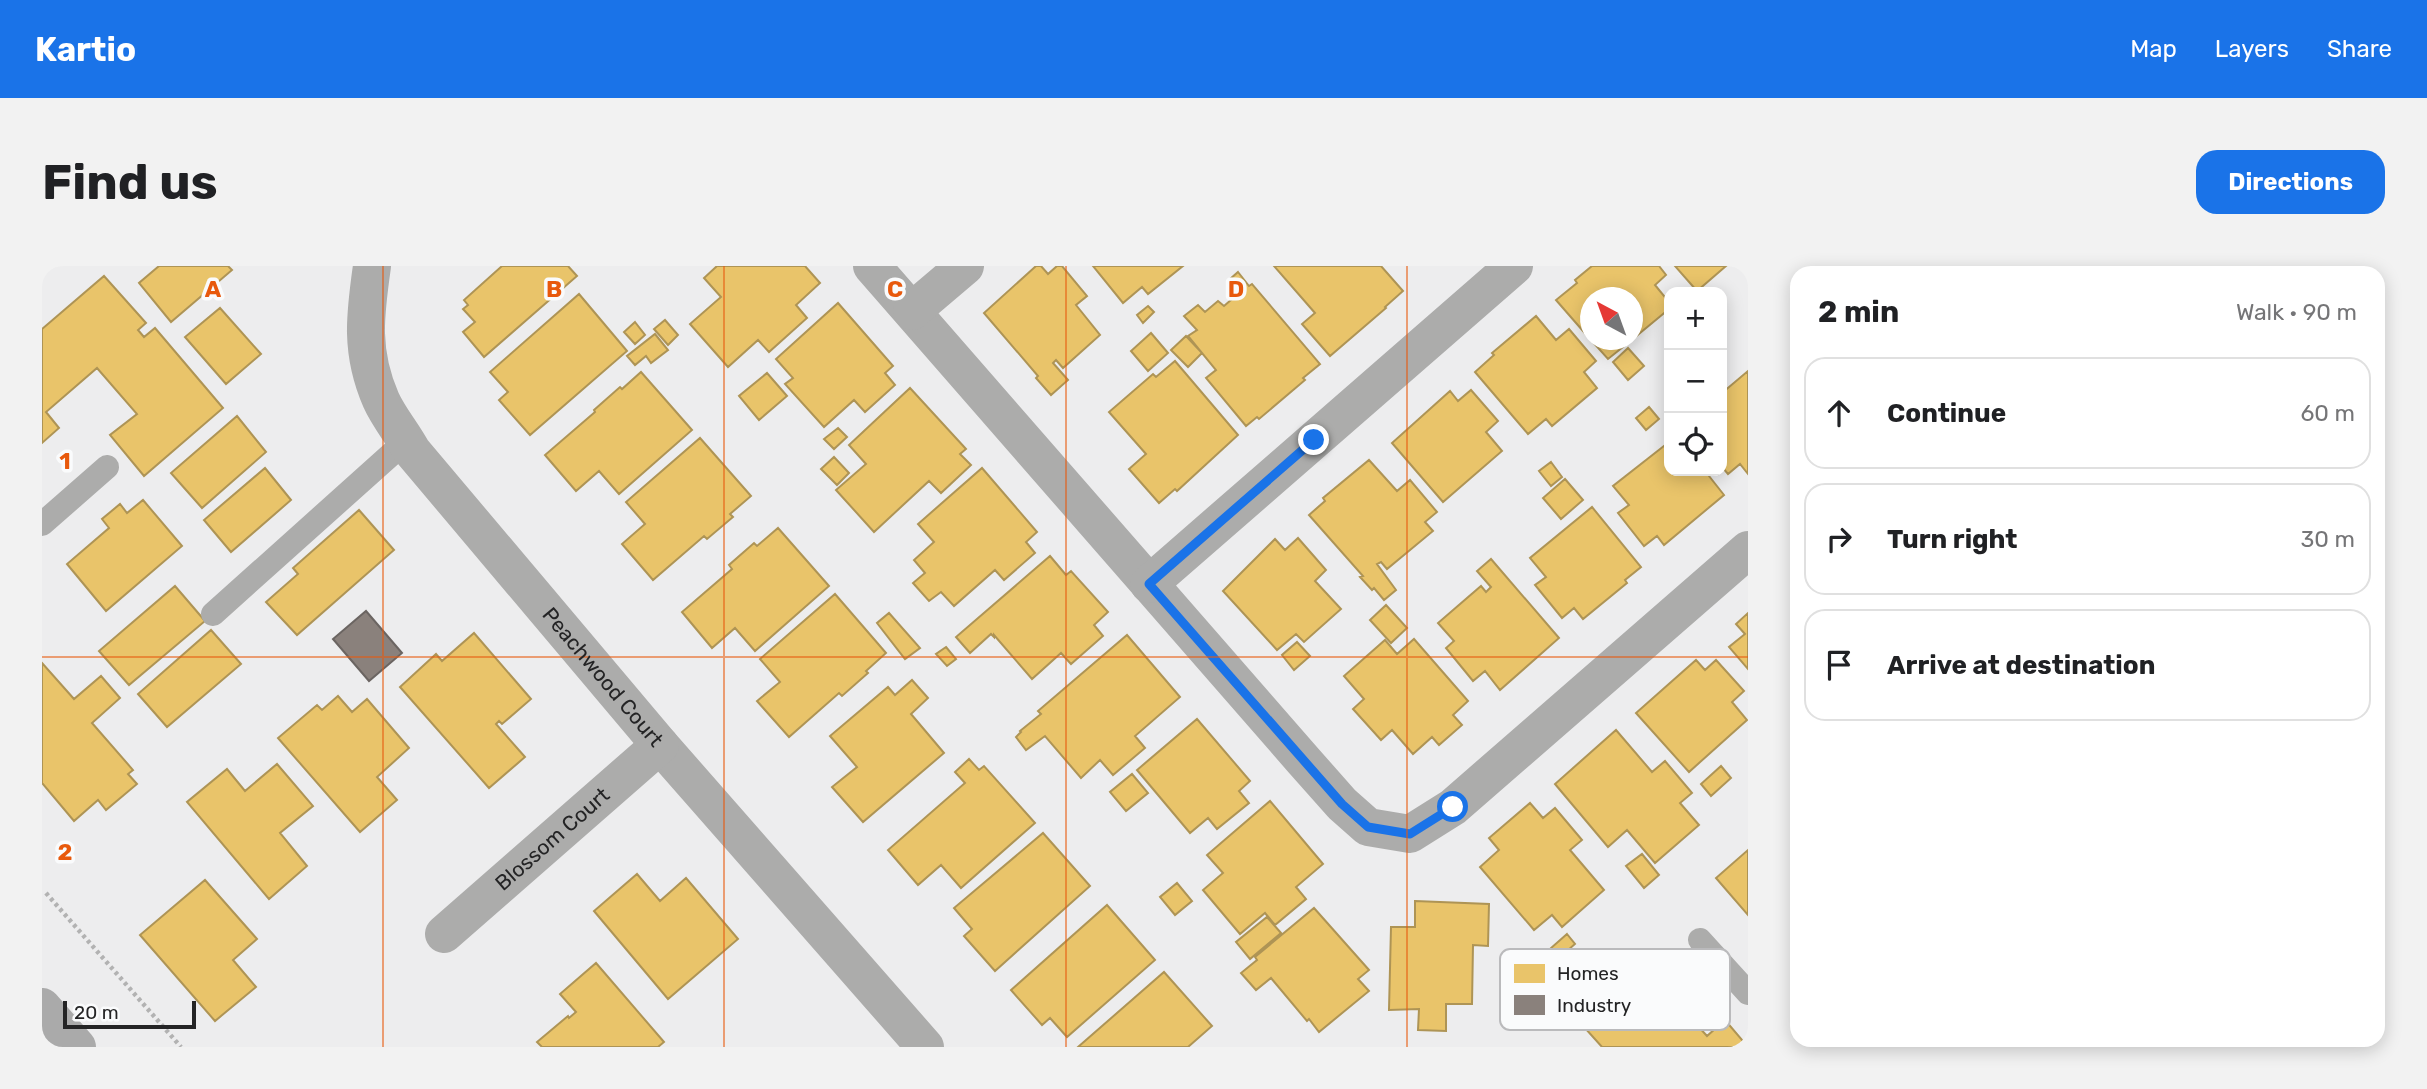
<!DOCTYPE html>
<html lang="en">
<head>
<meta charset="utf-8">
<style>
  body { margin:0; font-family:Rubik,sans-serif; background:#f2f2f2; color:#202124 }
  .controls { position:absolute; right:21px; top:21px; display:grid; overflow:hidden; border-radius:14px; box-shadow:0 4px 18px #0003 }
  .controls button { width:63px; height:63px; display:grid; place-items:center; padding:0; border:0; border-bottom:2px solid #e0e0e0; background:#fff; color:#202124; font:35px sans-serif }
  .compass { position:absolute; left:1538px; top:21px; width:63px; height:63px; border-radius:50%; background:#fff; box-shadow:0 4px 18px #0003; rotate:319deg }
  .scale { position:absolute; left:21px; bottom:18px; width:133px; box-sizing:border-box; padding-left:7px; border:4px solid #242425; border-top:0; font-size:19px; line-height:24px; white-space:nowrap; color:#242425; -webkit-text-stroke:5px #fafbfc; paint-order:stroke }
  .stop { position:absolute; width:21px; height:21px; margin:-16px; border:5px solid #1a73e8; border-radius:50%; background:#fff }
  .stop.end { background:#1a73e8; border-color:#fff; box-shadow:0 2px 7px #0008 }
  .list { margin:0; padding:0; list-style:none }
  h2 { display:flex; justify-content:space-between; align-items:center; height:91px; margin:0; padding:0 28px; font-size:30px }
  h2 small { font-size:23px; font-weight:400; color:#757577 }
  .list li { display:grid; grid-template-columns:46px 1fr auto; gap:21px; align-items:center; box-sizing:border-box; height:112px; margin:0 14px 14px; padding:0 14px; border:2px solid #e0e0e0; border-radius:21px }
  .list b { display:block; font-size:26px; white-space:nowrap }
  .list em { font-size:23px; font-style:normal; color:#757577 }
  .icon { flex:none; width:38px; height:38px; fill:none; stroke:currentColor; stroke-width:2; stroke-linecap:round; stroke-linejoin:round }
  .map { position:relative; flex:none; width:1706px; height:781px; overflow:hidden; border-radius:21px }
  header { display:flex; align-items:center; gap:42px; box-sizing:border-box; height:98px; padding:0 35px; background:#1a73e8; color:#fff }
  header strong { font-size:33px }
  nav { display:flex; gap:38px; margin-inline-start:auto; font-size:24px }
  .intro { display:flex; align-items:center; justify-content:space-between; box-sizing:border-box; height:168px; padding:0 42px }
  h1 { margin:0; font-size:49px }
  .button { padding:18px 32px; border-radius:21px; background:#1a73e8; color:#fff; font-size:24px; font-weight:700 }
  main { display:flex; gap:42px; padding:0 42px }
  aside { flex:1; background:#fff; border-radius:21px; box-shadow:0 4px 18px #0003 }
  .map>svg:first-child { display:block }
  .homes { fill:#e9c46a; stroke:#ae9455; stroke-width:2 }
  .industry { fill:#8a817c; stroke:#6b6562; stroke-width:2 }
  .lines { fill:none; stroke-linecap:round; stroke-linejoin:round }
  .path { stroke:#b2b2b2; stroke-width:4.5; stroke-dasharray:3.5 3.5; stroke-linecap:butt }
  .service { stroke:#acacab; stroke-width:24 }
  .minor { stroke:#acacab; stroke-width:38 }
  .secondary { stroke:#aaa; stroke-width:38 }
  .route { stroke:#1a73e8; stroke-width:9 }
  .grid { fill:none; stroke:#e8590c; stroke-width:2; stroke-opacity:0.55 }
  .labels { text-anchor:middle; stroke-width:7; stroke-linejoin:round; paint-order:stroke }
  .street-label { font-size:21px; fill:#242425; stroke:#fafbfc }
  .key { fill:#fafbfc; stroke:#bababc; stroke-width:2 }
  .key-label { font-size:19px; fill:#242425 }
  .grid-label { font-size:23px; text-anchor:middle; font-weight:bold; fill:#e8590c; stroke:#fafbfc; stroke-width:7; stroke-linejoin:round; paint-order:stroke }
</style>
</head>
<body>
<header>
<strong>Kartio</strong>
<nav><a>Map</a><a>Layers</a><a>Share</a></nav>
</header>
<div class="intro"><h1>Find us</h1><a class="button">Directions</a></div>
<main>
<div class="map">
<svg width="1706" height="781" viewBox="0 0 1706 781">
  <rect width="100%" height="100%" fill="#ededee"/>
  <path class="homes" d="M117,0H186L190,4L129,56L97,17Z
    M460,0H526L535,10L442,91L421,66L433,56L421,43L426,39L422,34Z
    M675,0H763L778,17L754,39L765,52L727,86L716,74L686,101L648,58L679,31L662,12Z
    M994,0H999L1006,8L1015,0H1020L1045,30L1034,39L1058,69L1021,102L1014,94L1011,97L1026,114L1009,129L994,112L996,110L942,47Z
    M1051,0H1141L1106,28L1100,21L1081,37Z
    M1232,0H1339L1361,25L1343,41L1344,42L1288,90L1260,58L1273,47Z
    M1550,0H1617L1624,9L1613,19L1627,36V43L1586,77L1566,93L1549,74H1590V32H1548V73L1514,34L1535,17L1533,14Z
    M1633,0H1684L1655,25Z
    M1196,6L1207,20L1210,18L1278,98L1261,112L1263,114L1217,153L1215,151L1204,160L1164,112L1174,104L1146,70L1155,64L1142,50L1156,39L1163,46L1176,35L1182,40L1197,27L1187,14Z
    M62,10L104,57L96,64L102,71L113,62L181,142L102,210L68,169L95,148L55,102L4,146L17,162L0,177V63Z
    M537,28L585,85L488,169L457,134L466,126L448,106Z
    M796,37L851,100L843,107L853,119L823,146L812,134L782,161L743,118L751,112L734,93Z
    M1106,40L1112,46L1101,57L1095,49Z
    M178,42L219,88L184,118L143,71Z
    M1494,50L1514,74L1527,63L1554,95L1542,106L1555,122L1510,160L1504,153L1486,168L1433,106L1452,89L1450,87Z
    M623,54L636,69L626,79L612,63Z
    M593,56L603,69L593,78L582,66Z
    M1109,67L1126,87L1106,105L1089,85Z
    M613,68L626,84L609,97L604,90L593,99L585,90Z
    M1144,70L1160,87L1146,101L1129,84Z
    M1586,82L1602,100L1586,114L1571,96Z
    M1133,95L1196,169L1135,225L1133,223L1117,237L1087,203L1104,188L1067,146L1111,108L1114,111Z
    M1706,105V208L1698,198L1686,208L1680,201V127Z
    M599,106L650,164L577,228L557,205L534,225L503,189L553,146L552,144L578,121L580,123Z
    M725,107L745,130L717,154L697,130Z
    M868,122L924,183L918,188L929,199L899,227L887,215L832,266L794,224L824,198L807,179Z
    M1429,124L1456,155L1444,166L1460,185L1401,236L1350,177L1408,125L1416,135Z
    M1607,141L1617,153L1604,164L1594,152Z
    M195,150L224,186L160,242L129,207Z
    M796,162L805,171L792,183L782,173Z
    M658,172L709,230L688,248L691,251L665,273L662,270L611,314L580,278L603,258L584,236Z
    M1627,176V205H1663L1682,229L1622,279L1615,270L1602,280L1576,247L1587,239L1571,220Z
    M792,191L807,207L795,219L779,203Z
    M1327,194L1355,225L1368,214L1395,246L1383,256L1391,265L1345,303L1339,296L1335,298L1354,324L1342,334L1332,322L1330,324L1318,311L1321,310L1267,249L1283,235L1281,232Z
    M1509,196L1520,211L1509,220L1497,205Z
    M223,202L249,234L189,286L162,254Z
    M940,202L995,266L984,276L993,287L962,314L953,304L912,340L899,326L887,335L871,317L883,307L872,294L892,276L876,258Z
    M1523,213L1541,234L1519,253L1501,232Z
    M101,234L140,280L64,345L25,298L67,262L60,253L78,238L85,247Z
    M1550,241L1599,301L1583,314L1585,317L1541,353L1532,342L1520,352L1493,319L1504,311L1488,292Z
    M317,244L352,284L255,369L224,336L256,308L251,302Z
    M736,262L787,320L713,385L693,362L670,382L640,346L690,303L687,299L712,277L715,280Z
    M1256,272L1284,304L1273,315L1299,343L1262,376L1254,368L1235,384L1181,325L1233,273L1243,284Z
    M1008,290L1024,309L1029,305L1066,346L1052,359L1061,370L1029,398L1019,387L990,413L952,369V371L949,368L928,387L914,371Z
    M1449,293L1517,372L1458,424L1443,405L1431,415L1404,382L1412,375L1396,357L1439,320L1444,326L1449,321L1435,305Z
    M133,320L163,355L87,419L57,385Z
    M793,328L844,387L824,405L826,407L800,430L797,427L747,471L715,435L738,416L718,393Z
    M1344,339L1365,362L1349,377L1328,354Z
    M847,347L878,382L863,393L835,357Z
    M1706,347V403L1687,381L1703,368L1694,358Z
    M169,364L199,398L125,461L96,428Z
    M432,367L489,433L460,458L457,455L454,458L483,491L447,522L358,421L394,388L400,395Z
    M1085,369L1138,431L1093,470L1103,482L1071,509L1058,494L1039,512L1003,470L984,484L974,471L979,466L978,465L999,448L996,445Z
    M1372,373L1426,435L1411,449L1420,459L1397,479L1390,471L1371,488L1350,464L1339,474L1311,443L1322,433L1302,410L1343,374L1355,388Z
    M1255,376L1268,390L1252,404L1240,389Z
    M904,381L914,393L905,400L894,388Z
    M1654,394L1663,404L1674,394L1702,425L1690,436L1705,454L1647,506L1594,447Z
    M0,397L32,433L59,410L78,432L50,457L91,504L86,508L95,518L64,544L56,534L32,555L0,517Z
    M870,414L886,432L869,448L902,487L821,556L790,521L815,501L788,470L846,421L853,429Z
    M296,430L310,446L325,433L367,482L335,511L355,534L318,566L236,472L275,439L280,444Z
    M1155,453L1208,515L1197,525L1207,537L1175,563L1166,552L1148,567L1095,504Z
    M1574,464L1610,506L1623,495L1650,527L1638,537L1657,559L1613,597L1585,564L1566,581L1513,518Z
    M927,493L937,504L942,500L993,557L919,622L899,599L876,619L846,584L923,517L913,506Z
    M235,498L271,540L238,567L265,600L227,633L145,536L185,503L203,525Z
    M1679,500L1689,512L1669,530L1659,518Z
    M1090,508L1106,527L1084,545L1068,526Z
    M1228,535L1281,598L1254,621L1264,633L1233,659L1223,647L1198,668L1161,624L1181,607L1165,589Z
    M1488,537L1501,552L1513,542L1540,574L1528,584L1562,624L1520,661L1510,649L1492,664L1438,601L1457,584L1447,572Z
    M1001,567L1048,620L953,705L922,670L930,663L912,642Z
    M1706,584V649L1674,612Z
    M1600,588L1617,609L1602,622L1584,600Z
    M595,608L618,635L644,612L696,673L626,733L552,645Z
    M163,614L215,673L191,694L214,721L173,755L98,669Z
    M1135,617L1150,635L1133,649L1118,631Z
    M1373,635L1447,638L1446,680L1431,679L1430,738H1404V765L1376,764L1377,743L1347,744L1349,661H1373Z
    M1065,639L1113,694L1025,771L1008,752L1000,759L969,724Z
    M1272,642L1327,704L1316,713L1327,725L1277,766L1267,753L1265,755L1229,712L1214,724L1199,707L1215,694L1213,691Z
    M1225,651L1239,667L1208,693L1194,676Z
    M1525,668L1533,678L1517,692L1509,682Z
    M1608,686L1620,700L1630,692L1655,721L1636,738L1665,770L1683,754L1706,781H1560L1534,752Z
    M554,697L622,776L616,781H500L495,776L526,750L527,752L534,746L518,728Z
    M1122,706L1170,760L1146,781H1036Z"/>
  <path class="industry" d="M324,345L360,387L327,415L291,373Z"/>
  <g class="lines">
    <path class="path" d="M4,627L139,781"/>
    <path class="service" d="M0,258L65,201
      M171,348L364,175
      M1658,674L1706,727"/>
    <g class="minor">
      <path id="s1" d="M330,0C323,49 318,86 339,134C347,152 361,168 370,185L618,479L883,781"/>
      <path d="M830,0L1261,494L1300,538L1326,561L1368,568L1411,541L1706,284"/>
      <path d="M870,45L923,0"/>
      <path d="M1107,318L1472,0"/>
      <path id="s2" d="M402,668L618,479"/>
    </g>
    <path class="secondary" d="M0,741L35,781"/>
  </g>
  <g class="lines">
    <path class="route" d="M1272,174L1107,318L1300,538L1326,561L1368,568L1411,541"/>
  </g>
  <path class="grid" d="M341,0V781M682,0V781M1024,0V781M1365,0V781M0,391H1706"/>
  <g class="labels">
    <g class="street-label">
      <text dy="7" stroke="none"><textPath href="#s1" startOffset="492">Peachwood Court</textPath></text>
      <text dy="7" stroke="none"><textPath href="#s2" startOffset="144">Blossom Court</textPath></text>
    </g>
  </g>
  <rect x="1458" y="683" width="230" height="81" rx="10" class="key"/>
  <rect x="1472" y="698" width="31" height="19" fill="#e9c46a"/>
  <rect x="1472" y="729" width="31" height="20" fill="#8a817c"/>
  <g class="key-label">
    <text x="1515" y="714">Homes</text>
    <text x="1515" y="746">Industry</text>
  </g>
  <g class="grid-label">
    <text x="171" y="31">A</text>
    <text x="512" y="31">B</text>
    <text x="853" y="31">C</text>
    <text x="1194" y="31">D</text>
    <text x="23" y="203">1</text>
    <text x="23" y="594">2</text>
  </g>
</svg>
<div class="controls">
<button>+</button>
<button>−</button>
<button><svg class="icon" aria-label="locate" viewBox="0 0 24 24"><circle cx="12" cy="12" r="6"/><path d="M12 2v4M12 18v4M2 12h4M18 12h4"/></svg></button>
</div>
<svg class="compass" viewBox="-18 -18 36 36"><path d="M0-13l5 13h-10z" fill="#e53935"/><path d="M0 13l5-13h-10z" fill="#757577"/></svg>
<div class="scale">20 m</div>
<div class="stop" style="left:1411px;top:541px"></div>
<div class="stop end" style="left:1272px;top:174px"></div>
</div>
<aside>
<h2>2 min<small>Walk · 90 m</small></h2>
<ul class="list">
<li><svg class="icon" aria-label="ahead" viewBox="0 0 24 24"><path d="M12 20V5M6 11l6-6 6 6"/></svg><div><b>Continue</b></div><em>60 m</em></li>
<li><svg class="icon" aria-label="right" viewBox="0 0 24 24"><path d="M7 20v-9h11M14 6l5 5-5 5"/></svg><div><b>Turn right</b></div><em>30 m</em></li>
<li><svg class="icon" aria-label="arrive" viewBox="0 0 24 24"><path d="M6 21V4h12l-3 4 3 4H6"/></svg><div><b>Arrive at destination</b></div></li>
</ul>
</aside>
</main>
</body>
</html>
